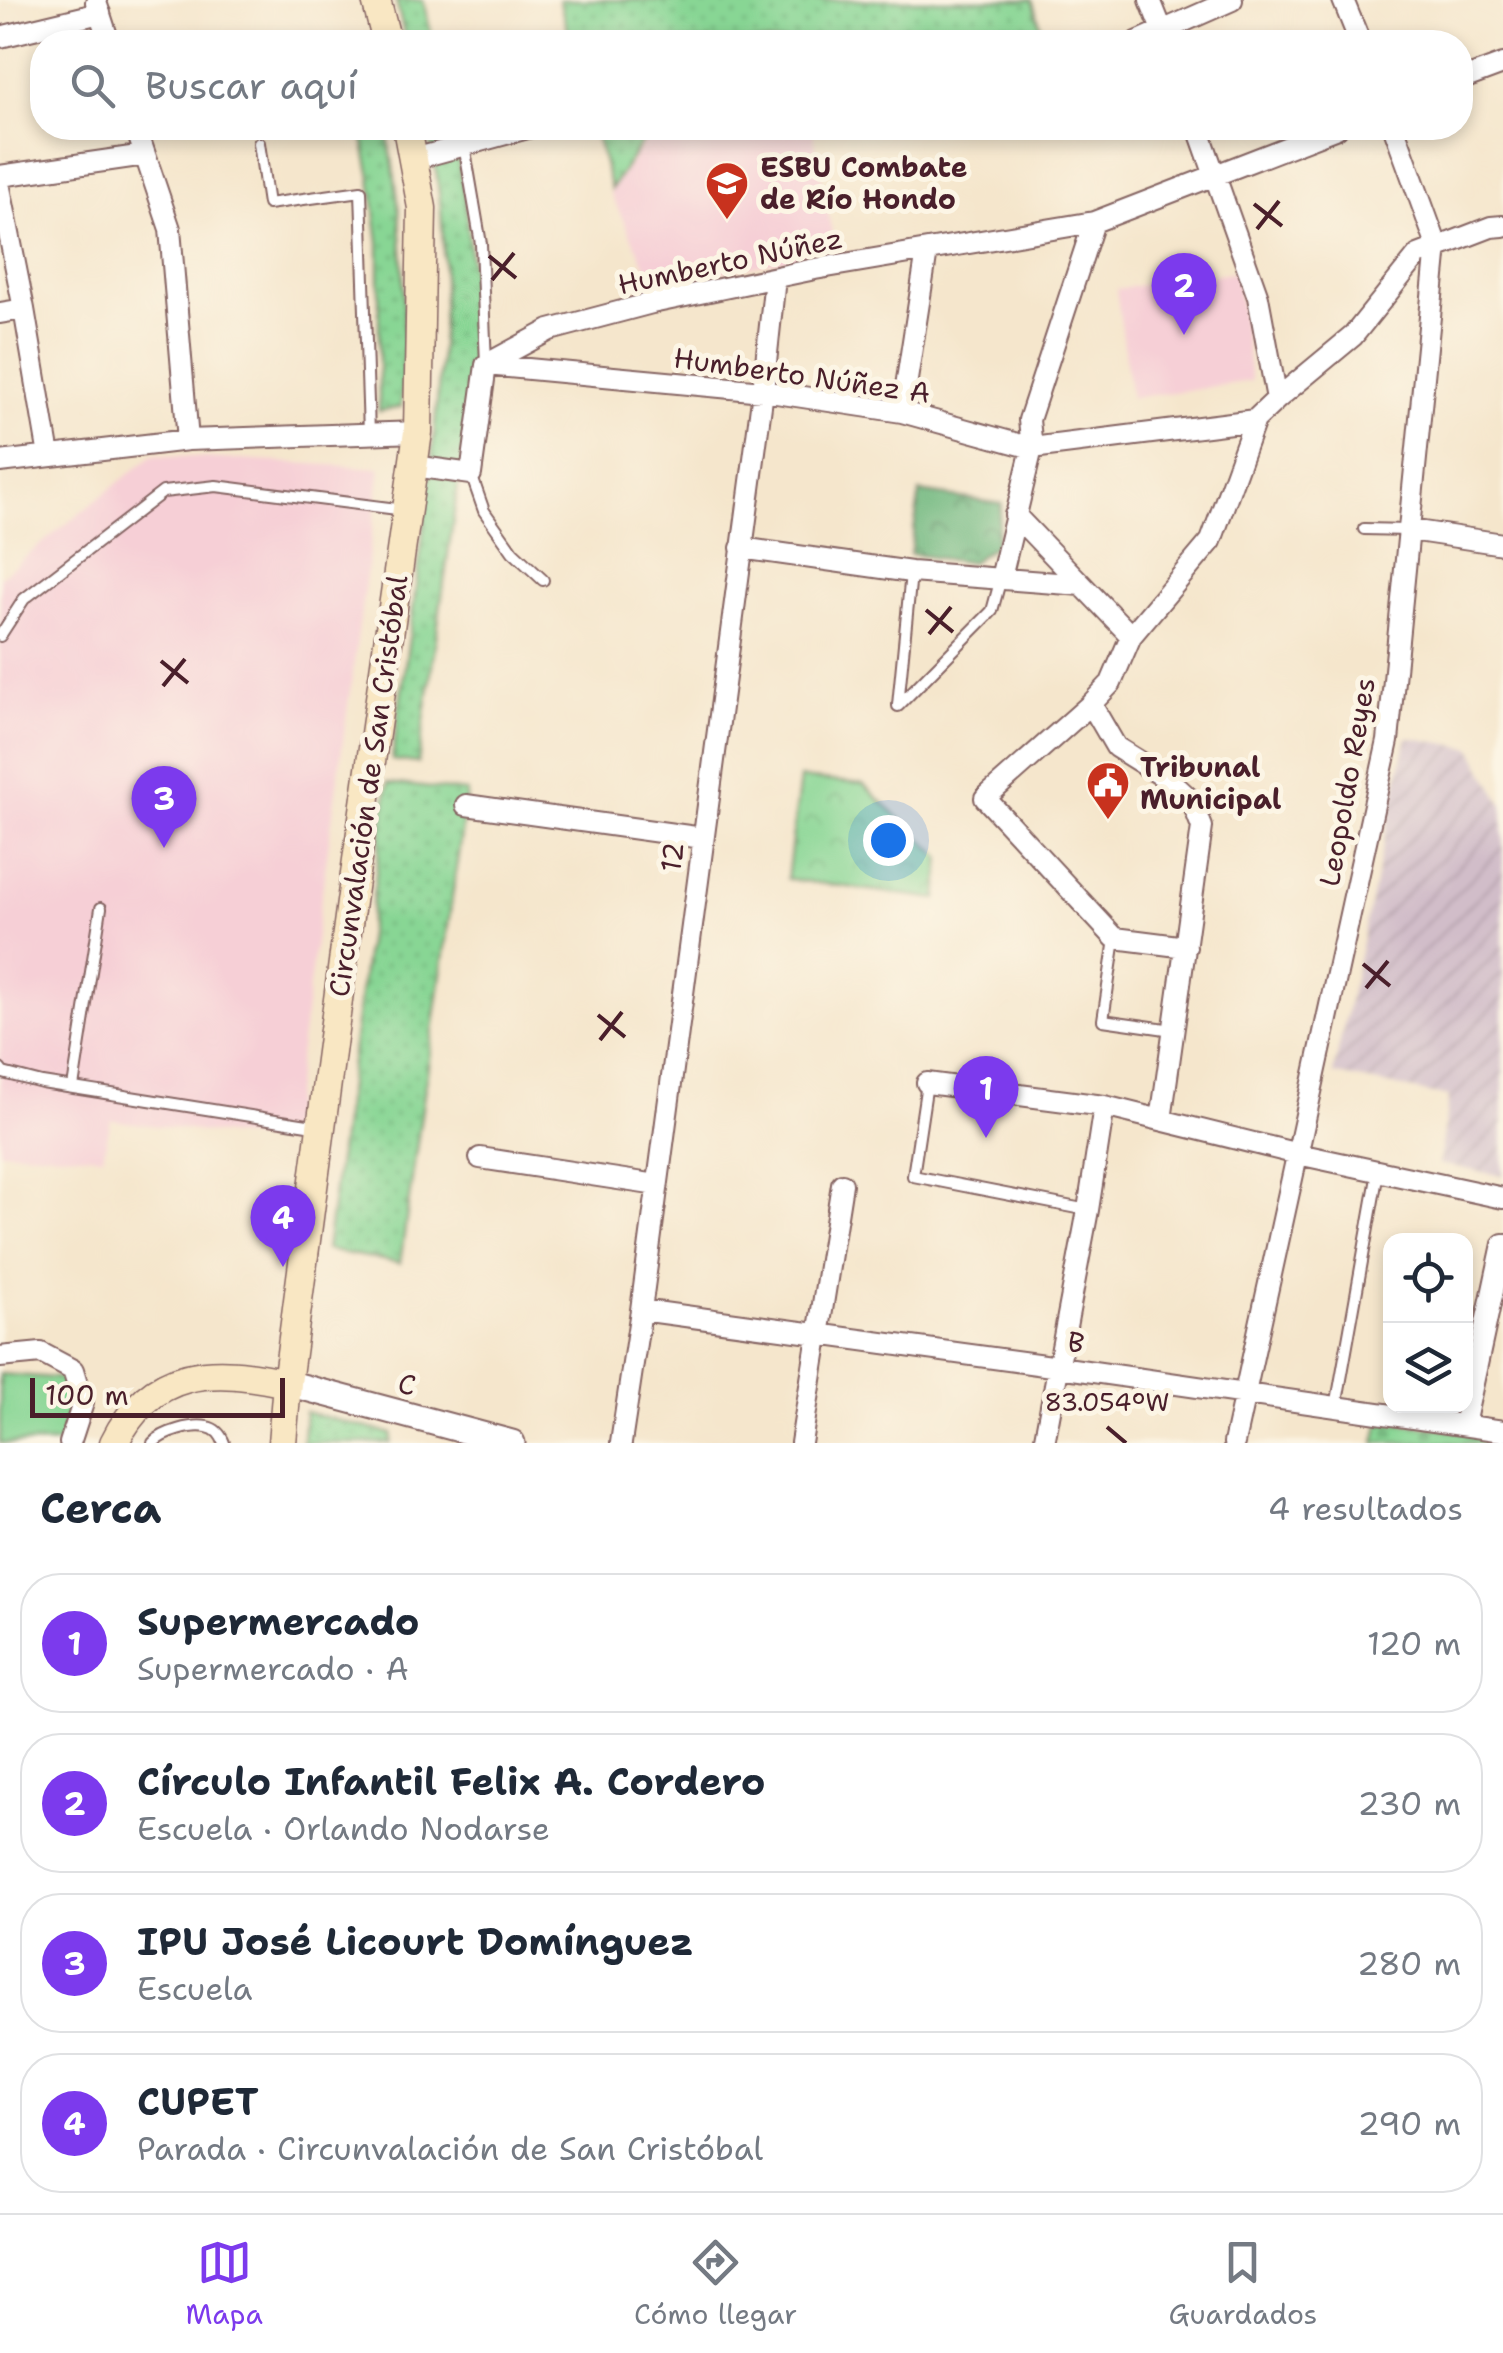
<!DOCTYPE html>
<html lang="es">
<head>
<meta charset="utf-8">
<style>
  body { margin:0; font-family:"Shantell Sans",sans-serif; background:#f6f6f7; color:#1f2937 }
  .controls { position:absolute; right:30px; bottom:30px; display:grid; overflow:hidden; border-radius:20px; box-shadow:0 5px 15px #0003 }
  .controls button { width:90px; height:90px; display:grid; place-items:center; padding:0; border:0; border-bottom:2px solid #e0e1e3; background:#fff; color:#1f2937; font:50px sans-serif }
  .scale { position:absolute; left:30px; bottom:25px; width:255px; box-sizing:border-box; padding-left:10px; border:5px solid #4a1f2b; border-top:0; font-size:28px; line-height:35px; white-space:nowrap; color:#4a1f2b; -webkit-text-stroke:8px #fcf5e5; paint-order:stroke }
  .you { position:absolute; left:888px; top:840px; width:35px; height:35px; margin:-25px; border:8px solid #fff; border-radius:50%; background:#1a73e8; box-shadow:0 0 0 15px #1a73e833 }
  .badge { display:grid; place-items:center; width:65px; height:65px; border-radius:50%; background:#7c3aed; color:#fff; font-size:32px; font-weight:700 }
  .pin { position:absolute; translate:-50% -82px; filter:drop-shadow(0 2px 5px #0008) }
  .pin::after { content:''; position:absolute; top:52px; width:35px; height:30px; background:inherit; clip-path:polygon(0 0,100% 0,50% 100%) }
  .list { margin:0; padding:0; list-style:none }
  h2 { display:flex; justify-content:space-between; align-items:center; height:130px; margin:0; padding:0 40px; font-size:42px }
  h2 small { font-size:32px; font-weight:400; color:#747a83 }
  .list li { display:grid; grid-template-columns:65px 1fr auto; gap:30px; align-items:center; box-sizing:border-box; height:140px; margin:0 20px 20px; padding:0 20px; border:2px solid #e0e1e3; border-radius:40px }
  .list b { display:block; font-size:38px; white-space:nowrap }
  .list p { margin:0; font-size:32px; white-space:nowrap; color:#747a83 }
  .list em { font-size:32px; font-style:normal; color:#747a83 }
  .icon { flex:none; width:55px; height:55px; fill:none; stroke:currentColor; stroke-width:2; stroke-linecap:round; stroke-linejoin:round }
  .map { position:relative; flex:none; width:1503px; height:1443px; overflow:hidden }
  .search { position:absolute; background:#fff; box-shadow:0 5px 15px #0003; left:30px; right:30px; top:30px; height:110px; display:flex; align-items:center; gap:25px; box-sizing:border-box; padding:0 35px; border-radius:40px; color:#747a83; font-size:38px }
  .sheet { height:770px; background:#fff }
  nav { display:flex; justify-content:space-around; align-items:center; box-sizing:border-box; height:140px; border-top:2px solid #e0e1e3; background:#fff; font-size:28px; color:#747a83 }
  nav a { display:grid; justify-items:center; gap:5px }
  nav .on { color:#7c3aed }
  .map>svg:first-child { display:block }
  .built { fill:#f6cfd6 }
  .industrial { fill:url(#industrial-furrows) }
  .grass { fill:url(#grass-dots); stroke:#697a60; stroke-width:2.5 }
  .forest { fill:url(#forest-crowns); stroke:#5c6b54; stroke-width:2.5 }
  .cemetery { fill:url(#cemetery-stones); stroke:#697a60; stroke-width:2.5 }
  .park { fill:url(#park-crowns); stroke:#697a60; stroke-width:2.5 }
  .pitch { fill:#88d694; stroke:#697a60; stroke-width:2.5 }
  .lines { fill:none; stroke-linecap:round; stroke-linejoin:round }
  .service-casing { stroke:#866563; stroke-width:14 }
  .minor-casing { stroke:#866563; stroke-width:24 }
  .tertiary-casing { stroke:#866563; stroke-width:29 }
  .secondary-casing { stroke:#866563; stroke-width:31 }
  .service { stroke:#fff; stroke-width:10 }
  .minor { stroke:#fff; stroke-width:20 }
  .tertiary { stroke:#fff; stroke-width:25 }
  .secondary { stroke:#f9e7c3; stroke-width:28 }
  .ticks { fill:none; stroke:#4a1f2b; stroke-width:4 }
  .labels { text-anchor:middle; stroke-width:10; stroke-linejoin:round; paint-order:stroke }
  .poi-label { font-size:28px; font-weight:bold; fill:#4a1f2b; stroke:#fcf5e5; text-anchor:start }
  .street-label { font-size:28px; fill:#4a1f2b; stroke:#fcf5e5 }
  .ticks-label { font-size:25px; text-anchor:middle; fill:#4a1f2b; stroke:#fcf5e5; stroke-width:10; stroke-linejoin:round; paint-order:stroke }
</style>
</head>
<body>
<div class="map">
<svg width="1503" height="1443" viewBox="0 0 1503 1443">
  <defs>
    <pattern id="industrial-furrows" width="10" height="10" patternUnits="userSpaceOnUse" patternTransform="scale(2.5)"><rect width="10" height="10" fill="#d1bdc9"/><path d="M-1 1l2-2M0 10L10 0M9 11l2-2" fill="none" stroke="#b5a2ad"/></pattern>
    <pattern id="grass-dots" width="8" height="8" patternUnits="userSpaceOnUse" patternTransform="scale(2.5)"><rect width="8" height="8" fill="#88d694"/><path d="M2 2h.1M6 6h.1" fill="none" stroke="#77b780" stroke-width="1.8" stroke-linecap="round"/></pattern>
    <pattern id="forest-crowns" width="20" height="18" patternUnits="userSpaceOnUse" patternTransform="scale(2.5)"><rect width="20" height="18" fill="#6eb77e"/><path d="M2 6a3 3 0 1 1 6 0M12 15a3 3 0 1 1 6 0" fill="none" stroke="#5c9467"/></pattern>
    <pattern id="cemetery-stones" width="16" height="16" patternUnits="userSpaceOnUse" patternTransform="scale(2.5)"><rect width="16" height="16" fill="#88d694"/><path d="M2 7V4a2 2 0 0 1 4 0v3zM10 15v-3a2 2 0 0 1 4 0v3z" fill="#77b780"/></pattern>
    <pattern id="park-crowns" width="20" height="18" patternUnits="userSpaceOnUse" patternTransform="scale(2.5)"><rect width="20" height="18" fill="#88d694"/><path d="M2 6a3 3 0 1 1 6 0M12 15a3 3 0 1 1 6 0" fill="none" stroke="#77b780"/></pattern>
  </defs>
  <rect width="100%" height="100%" fill="#fcf5e5"/>
  <filter id="ink" filterUnits="userSpaceOnUse"><feTurbulence type="fractalNoise" baseFrequency=".01" numOctaves="2"/><feDisplacementMap in="SourceGraphic" scale="20" xChannelSelector="R" yChannelSelector="G"/><feConvolveMatrix kernelMatrix="1 2 1 2 8 2 1 2 1" color-interpolation-filters="sRGB"/></filter>
  <filter id="wash" filterUnits="userSpaceOnUse"><feTurbulence type="fractalNoise" baseFrequency=".0048" numOctaves="4" result="noise"/><feDisplacementMap in="SourceGraphic" scale="40" xChannelSelector="R" yChannelSelector="G"/><feGaussianBlur stdDeviation="2.25" result="paint"/><feColorMatrix in="noise" values="0 0 0 0 0 0 0 0 0 0 0 0 0 0 0 0 0 1.4 0 .05"/><feComposite in="paint" operator="in"/></filter>
  <g filter="url(#wash)">
    <rect width="100%" height="100%" fill="#f5e6cc"/>
    <path class="built" d="M654,128H812L835,250L655,285L610,193Z
      M1236,272L1251,381L1131,398L1116,289Z
      M153,455L381,468L287,1143L111,1120L103,1156L0,1151V577Z"/>
    <path class="industrial" d="M1407,737L1472,748L1503,805V1176L1439,1164L1449,1097L1333,1074Z"/>
    <path class="grass" d="M396,0H423L433,42H406Z
      M559,0H1032L1046,42H713L709,40L707,42H571Z
      M361,128H386C406,219 406,313 401,407L379,411V243L371,178Z
      M427,128H452L465,198L472,280V388L418,763L392,760C408,641 427,522 437,402C445,311 450,217 427,128Z
      M594,128H651L611,189Z
      M388,783L467,792L400,1263L326,1250Z
      M305,1412L392,1434L391,1443H303Z"/>
    <path class="forest" d="M920,492L1002,504L995,545L970,563L910,554Z"/>
    <path class="cemetery" d="M1380,1421L1503,1437V1443H1375Z"/>
    <path class="park" d="M800,778L863,784L941,857L937,899L787,879Z"/>
    <path class="pitch" d="M0,1374L70,1379L65,1443H0Z"/>
  </g>
  <g filter="url(#ink)">
    <g class="lines">
      <g class="service-casing">
        <path id="service" d="M259,143L268,204L361,191L369,433
          M464,145L481,244L486,364
          M471,474L484,511L513,552L543,580
          M1364,529L1408,530
          M0,636L24,599L163,492L216,486L405,510
          M898,705L911,573
          M898,706L992,611L1001,578
          M1115,939L1103,1020L1173,1030
          M0,1069L3,1073L42,1083L320,1127
          M927,1083L913,1176L1088,1210
          M73,1087L101,908
          M1336,1407L1378,1172
          M153,1443C163,1432 192,1424 207,1427C217,1429 221,1435 224,1443"/>
      </g>
      <g class="minor-casing">
        <path id="minor" d="M1150,0L1166,40
          M1343,0L1360,42
          M96,2L109,42
          M0,37L100,13
          M1137,42L1232,0
          M1460,80L1503,64
          M136,128L170,229L188,440
          M1198,128L1258,297L1277,399
          M414,159L528,128
          M0,176L145,155
          M0,188L24,309L49,456
          M0,313L24,309
          M487,364L550,330L652,303L815,269L1094,222L1337,128
          M486,365L763,391L902,412L1032,448L1255,420L1277,399L1353,336L1418,255L1491,227L1503,226
          M902,412L927,251
          M0,462L188,440L418,432
          M414,466L471,474L486,365
          M1015,515L1131,636
          M1410,530L1503,544
          M741,548L911,572L1082,585
          M1001,578L1032,448L1029,420L1094,222
          M1091,704L1116,747L1169,780L1192,801L1202,827L1161,1120
          M466,805L703,838
          M1186,947L1115,938L985,798L1091,704L1111,683L1131,636L1211,541L1255,420
          M927,1083L1104,1106L1298,1154L1503,1198
          M480,1158L657,1185
          M641,1310L1059,1367L1503,1431
          M0,1357L41,1353L73,1370L83,1403L70,1443
          M1464,1425L1503,1244
          M621,1443L641,1310L763,391L775,278
          M801,1443L842,1184
          M1044,1443L1088,1210L1104,1106
          M1234,1443L1388,741L1437,246L1394,128"/>
      </g>
      <g class="tertiary-casing">
        <path id="tertiary" d="M287,1383L512,1443"/>
      </g>
      <g class="secondary-casing">
        <path id="secondary" d="M376,0L387,42
          M114,1443C152,1366 213,1367 287,1383
          M282,1443L287,1383L351,902L418,432L422,208L407,128"/>
      </g>
      <use href="#service" class="service"/>
      <use href="#minor" class="minor"/>
      <use href="#tertiary" class="tertiary"/>
      <use href="#secondary" class="secondary"/>
    </g>
  </g>
  <path class="ticks" d="M1254,204L1282,226M1257,229L1279,201M489,256L516,278M492,280L514,253M926,610L953,632M929,634L951,607M161,661L188,683M163,686L185,659M1363,964L1390,986M1366,988L1388,961M598,1015L625,1037M600,1040L622,1012M1107,1427L1126,1443"/>
  <defs>
    <g id="school-pin" transform="scale(2.25)"><path d="M0 17L-7.5 6A9.5 9.5 0 1 1 7.5 6Z" fill="#c8321e" stroke="#fcf5e5"/><path d="M0-5L7-2L0 1L-7-2ZM-4 1L0 2.5L4 1V4Q0 6-4 4Z" fill="#fff"/></g>
    <g id="civic-pin" transform="scale(2.25)"><path d="M0 17L-7.5 6A9.5 9.5 0 1 1 7.5 6Z" fill="#c8321e" stroke="#fcf5e5"/><path d="M-.6-6.5H3V-4.5H.6V-3L4-1V1h2V6H-6V1h2V-1L-.6-3ZM-1.2 2.5V6h2.4V2.5Z" fill="#fff"/></g>
  </defs>
  <g fill-rule="evenodd">
    <use href="#school-pin" x="727" y="183"/>
    <use href="#civic-pin" x="1108" y="783"/>
  </g>
  <g class="labels">
    <g class="poi-label">
      <text x="760" y="177">ESBU Combate<tspan x="760" dy="32">de Río Hondo</tspan></text>
      <text x="1140" y="777">Tribunal<tspan x="1140" dy="32">Municipal</tspan></text>
    </g>
    <g class="street-label">
      <text transform="translate(730 261) rotate(-12)" y="10">Humberto Núñez</text>
      <text transform="translate(802 375) rotate(8)" y="10">Humberto Núñez A</text>
      <text transform="translate(1347 782) rotate(-80)" y="10">Leopoldo Reyes</text>
      <text transform="translate(368 786) rotate(-82)" y="10">Circunvalación de San Cristóbal</text>
      <text transform="translate(672 857) rotate(-83)" y="10">12</text>
      <text transform="translate(1076 1342) rotate(8)" y="10">B</text>
      <text transform="translate(407 1384) rotate(15)" y="10">C</text>
    </g>
  </g>
  <g class="ticks-label">
    <text x="1107" y="1411">83.054°W</text>
  </g>
</svg>
<div class="controls">
<button><svg class="icon" aria-label="locate" viewBox="0 0 24 24"><circle cx="12" cy="12" r="6"/><path d="M12 2v4M12 18v4M2 12h4M18 12h4"/></svg></button>
<button><svg class="icon" aria-label="layers" viewBox="0 0 24 24"><path d="M12 4l9 5-9 5-9-5zM3 14l9 5 9-5"/></svg></button>
</div>
<div class="scale">100 m</div>
<div class="you"></div>
<div class="pin badge" style="left:986px;top:1138px">1</div>
<div class="pin badge" style="left:1184px;top:335px">2</div>
<div class="pin badge" style="left:164px;top:848px">3</div>
<div class="pin badge" style="left:283px;top:1267px">4</div>
<div class="search"><svg class="icon" aria-label="search" viewBox="0 0 24 24"><circle cx="10" cy="10" r="6"/><path d="M15 15l6 6"/></svg>Buscar aquí</div>
</div>
<section class="sheet">
<h2>Cerca<small>4 resultados</small></h2>
<ul class="list">
<li><span class="badge">1</span><div><b>Supermercado</b><p>Supermercado · A</p></div><em>120 m</em></li>
<li><span class="badge">2</span><div><b>Círculo Infantil Felix A. Cordero</b><p>Escuela · Orlando Nodarse</p></div><em>230 m</em></li>
<li><span class="badge">3</span><div><b>IPU José Licourt Domínguez</b><p>Escuela</p></div><em>280 m</em></li>
<li><span class="badge">4</span><div><b>CUPET</b><p>Parada · Circunvalación de San Cristóbal</p></div><em>290 m</em></li>
</ul>
</section>
<nav>
<a class="on"><svg class="icon" aria-label="map" viewBox="0 0 24 24"><path d="M3 6l6-2 6 2 6-2v14l-6 2-6-2-6 2zM9 4v14M15 6v14"/></svg>Mapa</a>
<a><svg class="icon" aria-label="directions" viewBox="0 0 24 24"><path d="M12 3l9 9-9 9-9-9zM9 14v-3h6M13 9l2 2-2 2"/></svg>Cómo llegar</a>
<a><svg class="icon" aria-label="saved" viewBox="0 0 24 24"><path d="M7 4h10v16l-5-4-5 4z"/></svg>Guardados</a>
</nav>
</body>
</html>
